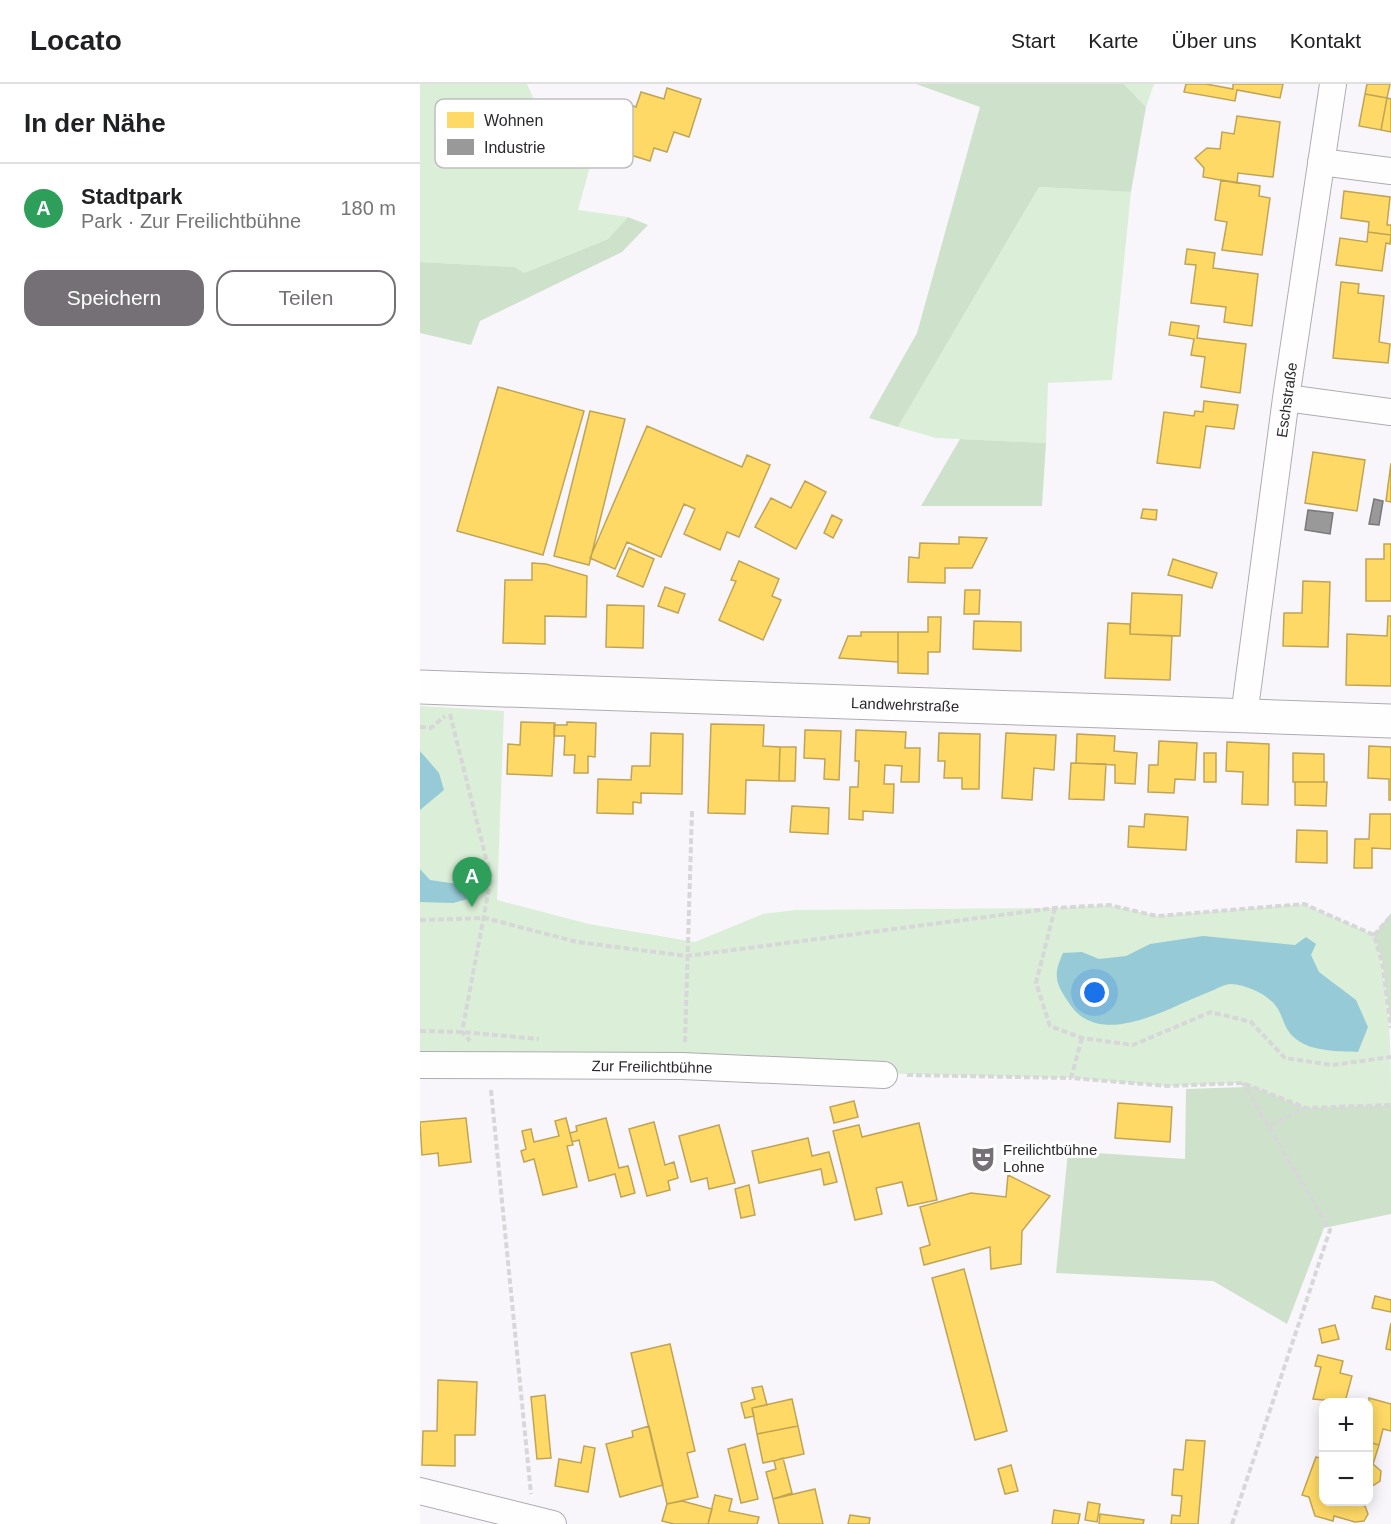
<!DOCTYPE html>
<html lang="de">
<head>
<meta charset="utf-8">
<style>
  body { margin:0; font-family:Arial,sans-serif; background:#f2f2f2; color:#202124 }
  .controls { position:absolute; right:18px; bottom:18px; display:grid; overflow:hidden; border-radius:12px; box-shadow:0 3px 15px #0003 }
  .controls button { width:54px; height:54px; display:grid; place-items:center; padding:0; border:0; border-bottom:2px solid #e0e0e0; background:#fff; color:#202124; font:30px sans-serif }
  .you { position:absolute; left:675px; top:909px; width:21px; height:21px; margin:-15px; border:4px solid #fff; border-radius:50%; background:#1a73e8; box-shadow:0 0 0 9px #1a73e833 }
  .badge { display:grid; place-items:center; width:39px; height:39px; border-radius:50%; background:#747076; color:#fff; font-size:20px; font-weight:700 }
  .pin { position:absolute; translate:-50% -50px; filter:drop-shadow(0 2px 3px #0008) }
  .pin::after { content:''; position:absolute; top:32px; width:21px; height:18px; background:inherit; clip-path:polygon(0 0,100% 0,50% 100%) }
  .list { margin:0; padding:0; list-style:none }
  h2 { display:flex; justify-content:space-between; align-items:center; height:78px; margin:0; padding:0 24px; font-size:26px }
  h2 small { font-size:20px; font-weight:400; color:#757577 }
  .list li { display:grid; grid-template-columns:39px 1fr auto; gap:18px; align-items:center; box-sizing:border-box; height:90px; padding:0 24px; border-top:2px solid #e0e0e0 }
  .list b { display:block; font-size:22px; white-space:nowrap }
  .list p { margin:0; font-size:20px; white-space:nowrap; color:#757577 }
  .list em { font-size:20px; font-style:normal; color:#757577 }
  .actions { display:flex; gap:12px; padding:18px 24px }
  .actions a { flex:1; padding:14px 0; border:2px solid #747076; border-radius:18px; text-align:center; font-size:21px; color:#747076 }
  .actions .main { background:#747076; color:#fff }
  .map { position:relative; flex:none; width:971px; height:1440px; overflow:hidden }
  header { display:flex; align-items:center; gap:36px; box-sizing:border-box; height:84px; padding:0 30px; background:#fff; border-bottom:2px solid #e0e0e0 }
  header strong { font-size:28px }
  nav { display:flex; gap:33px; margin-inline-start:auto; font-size:21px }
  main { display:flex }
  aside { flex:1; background:#fff }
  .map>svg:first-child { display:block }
  .green { fill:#dbeed8 }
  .forest { fill:#cee2cb }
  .water { fill:#97cad7 }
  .homes { fill:#ffd966; stroke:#c0a455; stroke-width:1.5 }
  .industry { fill:#999; stroke:#787779; stroke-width:1.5 }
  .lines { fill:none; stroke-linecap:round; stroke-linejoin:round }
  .street-casing { stroke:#afacb1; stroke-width:28 }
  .secondary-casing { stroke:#afacb1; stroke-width:35 }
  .path { stroke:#d7d6d8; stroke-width:4; stroke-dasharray:6 3; stroke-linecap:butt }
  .street { stroke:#fefefe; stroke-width:26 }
  .secondary { stroke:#fefefe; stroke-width:33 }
  .labels { text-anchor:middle; stroke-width:6; stroke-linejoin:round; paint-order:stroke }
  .street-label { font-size:15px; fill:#2c282e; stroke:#fff }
  .poi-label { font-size:15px; fill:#2c282e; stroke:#fff; text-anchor:start }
  .key { fill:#fff; stroke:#c0bec0; stroke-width:1.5 }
  .key-label { font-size:16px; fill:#2c282e }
</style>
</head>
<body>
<header>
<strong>Locato</strong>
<nav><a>Start</a><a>Karte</a><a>Über uns</a><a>Kontakt</a></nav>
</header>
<main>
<aside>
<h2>In der Nähe<small></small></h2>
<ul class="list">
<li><span class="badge" style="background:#2e9e5b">A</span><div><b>Stadtpark</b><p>Park · Zur Freilichtbühne</p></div><em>180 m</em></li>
</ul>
<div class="actions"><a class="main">Speichern</a><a>Teilen</a></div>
</aside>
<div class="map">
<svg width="971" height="1440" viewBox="0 0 971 1440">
  <rect width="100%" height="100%" fill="#f9f6fb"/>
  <path class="green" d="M0,0H107L117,22L183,35L158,126L208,133L188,155L104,189L95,183L0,178Z
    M704,0H734L726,23Z
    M619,103L711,108L692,296L628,299L626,359L516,354L478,343Z
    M0,622L84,627L77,816L169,840L275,858L343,830L375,826L635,824L689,821L737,832L884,820L954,851C970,907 971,963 971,1021L886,1024L823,999L748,1002L651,994L0,978Z"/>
  <path class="forest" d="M496,0H704L726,23L711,108L619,103L478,343L449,334L497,249L560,23Z
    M208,133L228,141L202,168L60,237L51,261L0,249V178L95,183L104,189L188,155Z
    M540,355L626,359L622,422H501Z
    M971,829V944L962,878L954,851Z
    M823,999L886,1024L971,1021V1130L904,1144L867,1240L793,1197L636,1189L648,1067L765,1075L766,1005L825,1003Z"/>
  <path class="water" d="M0,667L19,689L24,706L0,726Z
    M0,785L10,796L51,802L53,808L51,814L33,819L0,818Z
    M783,852L875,861L886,853L896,860L891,871L899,888L936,916L948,943L938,968C919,967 892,968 876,955C866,947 865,940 860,929C853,912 828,901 811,900C804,900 795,906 789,908C749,923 680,967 649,919C635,899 633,891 643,869L662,868L679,875L706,872L730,860Z"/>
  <path class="homes" d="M766,0H786L813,5V0H863L860,14L817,6L815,17L764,8Z
    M947,0H970L967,14L945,10Z
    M247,4L281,15L269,53L254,48L247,68L234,64L230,77L201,68L196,83L181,78L188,57L205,62L210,44L205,42L211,21L216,23L221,8L244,15Z
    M945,10L967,14L961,46L939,42Z
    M967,14L971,15V48L961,46Z
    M817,32L860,38L853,93L818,89L817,99L783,93L784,84L775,74L787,64L800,65L802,48L814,50Z
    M801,96L840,102L839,112L850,114L842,171L802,166L807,138L795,136Z
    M924,107L970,113L967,141H971V151L948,148L949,138L921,134Z
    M948,148L971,151L970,160L966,159L962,187L916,181L920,154L947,158Z
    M767,165L795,169L793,184L838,190L832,242L804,238L806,223L771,219L776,181L765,180Z
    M921,198L939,200L938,209L964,212L959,258L970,260L968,279L913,274Z
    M751,238L779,242L777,254L826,260L820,309L781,303L785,273L771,271L774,255L749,251Z
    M78,303L164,327L123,471L37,447Z
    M784,317L818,321L814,345L786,342L780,384L737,379L744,328L774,332L775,327L783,328Z
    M170,327L205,335L169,481L134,472Z
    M227,342L322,383L327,371L350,381L319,453L307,448L300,466L264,450L275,425L264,420L241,473L207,458L195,485L170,474Z
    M893,368L945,376L937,427L885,419Z
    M971,379V418L966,417Z
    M385,397L406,408L376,465L335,443L351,414L371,424Z
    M723,425L737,426L736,436L721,434Z
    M412,431L422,436L413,454L404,449Z
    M539,453L567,454L552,484H525V499L488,498L489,473L499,474L500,459L539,460Z
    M964,460H971V517H946V475H964Z
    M209,464L234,475L223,503L197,492Z
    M753,475L797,489L792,504L748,491Z
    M319,477L359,495L352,512L361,516L343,556L299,536L316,497L311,496Z
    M112,479L126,480L167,492L166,533L125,532V560L83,559L85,496H112Z
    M883,497L910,498L908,563L863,562L864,529H882Z
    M245,503L265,510L258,529L238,522Z
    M545,506H560L559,530H544Z
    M712,509L762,511L760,552L710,550Z
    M187,521L224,522L223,564L186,563Z
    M968,532H971V602L926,601L927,550L967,552Z
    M508,533H521L520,568H508V590L478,589V548H508Z
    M554,537L601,538V567L553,565Z
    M688,539L710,540V550L752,552L750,596L685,594Z
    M441,548H478V578L419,574L428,552H441Z
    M101,638L135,639L132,692L87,690L88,660L100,661Z
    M147,638L176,639L175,673L168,672V689H154L155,671H144L145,652H134V641H147Z
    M291,640L344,641L343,662L360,663L359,697L326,696L325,730L288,729Z
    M385,646L421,647L419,696L404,695L405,675L384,674Z
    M436,646L486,648L485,664H500L499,698H481L482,682L465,681L464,700H474L473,729L443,727V736L429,735L430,703H438L439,677H435Z
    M231,649L263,650L262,710L221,709V719L213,718V730L177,729L178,695L211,696L212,682H230Z
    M519,649L560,650L559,705H542V694H524L525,677H518Z
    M586,649L636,651L634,686L614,684L612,716L582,714Z
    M657,650L695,652L694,667L717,669L715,700L695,699V681L656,679Z
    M739,657L777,659L775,696L755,695L754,709L728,708L729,681H738Z
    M807,658L849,660L848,721L822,720L823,688L806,687Z
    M949,662L971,663V716H969V695L948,694Z
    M360,663H376L375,697H359Z
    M784,669H796V698H784Z
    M873,669L904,670V698H873Z
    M651,679L686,680L684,716L649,715Z
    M875,698H907L906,722L875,721Z
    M372,722L409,724L408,750L370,748Z
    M725,730L768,733L766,766L708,763L709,742L724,743Z
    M950,730H971V765L952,764V784H934L935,755H949Z
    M877,746L907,747V779L876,778Z
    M434,1017L438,1033L414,1039L410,1023Z
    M698,1019L752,1023L750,1058L695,1054Z
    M46,1034L51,1078L19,1082L18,1069L2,1071L0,1038Z
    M146,1034L153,1061L147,1062L157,1103L123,1111L114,1075L104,1078L101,1067L106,1065L102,1047L111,1045L114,1058L139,1052L135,1037Z
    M186,1034L199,1084L208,1082L215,1109L201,1113L195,1090L169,1097L159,1056L152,1058L150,1049L157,1047L156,1042Z
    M234,1038L245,1081L254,1078L258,1094L248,1097L250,1106L227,1112L209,1045Z
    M499,1039L517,1116L488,1122L482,1098L456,1104L462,1130L435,1136L413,1047L439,1041L442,1053Z
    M299,1041L315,1099L289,1105L287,1094L271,1098L259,1052Z
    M388,1054L392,1072L409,1068L417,1098L404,1101L401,1085L339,1099L332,1067Z
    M588,1091L630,1112L602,1147L601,1180L571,1185L570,1163L504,1181L500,1164L510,1161L500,1123L551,1109L586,1113Z
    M329,1101L335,1131L321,1134L315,1105Z
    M544,1185L587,1347L555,1356L512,1194Z
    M955,1212L971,1216V1228L952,1224Z
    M971,1239V1266L966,1265Z
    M915,1241L919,1255L902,1259L899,1245Z
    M250,1260L275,1367L267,1369L278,1413L247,1420L211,1269Z
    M898,1271L923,1277L920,1289L932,1292L925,1318L893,1315L901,1283L895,1282Z
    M18,1296L57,1298L55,1351H35V1382L2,1381L3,1347H17Z
    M342,1302L347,1321L332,1324L334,1332L325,1334L321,1319L335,1315L332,1304Z
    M125,1311L131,1374L117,1375L111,1313Z
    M949,1314L971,1320V1347L963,1345L959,1361L948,1358Z
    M372,1315L378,1342L337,1350L332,1324Z
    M229,1342L243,1401L200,1413L186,1360L213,1353L212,1347Z
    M378,1342L384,1370L343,1379L337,1350Z
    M766,1356L785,1357L778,1440H751L752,1431L760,1432L762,1412L752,1411L754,1385L763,1386Z
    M948,1358L959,1361L953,1380L961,1387L960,1397L954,1401H948Z
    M325,1360L338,1415L321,1419L308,1365Z
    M164,1362L175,1364L168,1408L135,1402L139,1375L161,1379Z
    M896,1373L904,1375V1418H942L941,1421L945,1422L948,1430L944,1437L935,1438L914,1432L913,1437L895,1432L889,1413L882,1411Z
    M363,1374L372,1409L353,1415L346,1388L356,1385L354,1377Z
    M591,1381L598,1407L585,1410L578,1385Z
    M395,1405L403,1440H359L353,1415Z
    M295,1411L312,1415L309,1427L339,1433L337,1440H288Z
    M262,1417L292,1425L288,1440H254L242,1437L247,1420Z
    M668,1418L680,1420L677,1438L665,1436Z
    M634,1426L660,1430L658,1440H632Z
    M680,1430L724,1436L723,1440H679Z
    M430,1431L450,1434L449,1440H428Z"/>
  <path class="industry" d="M954,415L963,417L959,441L949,440Z
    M888,426L913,429L910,450L885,446Z"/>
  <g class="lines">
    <g class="street-casing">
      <path id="street" d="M901,78L971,87
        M866,314L971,328
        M824,632L866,314L913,0
        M0,981L262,982L464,991
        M0,1407L133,1440"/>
    </g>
    <g class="secondary-casing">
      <path id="secondary" d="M0,603L971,637"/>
    </g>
    <path class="path" d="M30,630L71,794L42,948L50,957
      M0,643L11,644L25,632
      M635,824L616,899L630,942L662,954L713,961L791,928L831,938L865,974L912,981L971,973
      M0,836L65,834L157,858L267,872L635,824L689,821L737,832L884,820L954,851L962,878L971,944
      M954,851L971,832
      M0,947L42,948L119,955
      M662,954L651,994L748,1002L823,999L886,1024L971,1021
      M265,958L272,727
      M487,991L651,994
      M71,1006L111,1410
      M850,1042L885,1024
      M812,1440L910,1146L823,999"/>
    <use href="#street" class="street"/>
    <use href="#secondary" class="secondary"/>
  </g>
  <defs>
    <g id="theatre-bare" transform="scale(2.07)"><path d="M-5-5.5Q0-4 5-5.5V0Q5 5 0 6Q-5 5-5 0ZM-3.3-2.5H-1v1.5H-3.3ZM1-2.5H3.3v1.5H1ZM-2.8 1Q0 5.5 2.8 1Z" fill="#747076" stroke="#fff" stroke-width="2.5" paint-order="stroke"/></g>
  </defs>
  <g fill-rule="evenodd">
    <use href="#theatre-bare" x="563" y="1075"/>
  </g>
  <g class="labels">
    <g class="street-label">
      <text transform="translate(867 316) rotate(-82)" y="5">Eschstraße</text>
      <text transform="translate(485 621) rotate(2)" y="5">Landwehrstraße</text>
      <text transform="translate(232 983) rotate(1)" y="5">Zur Freilichtbühne</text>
    </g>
    <g class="poi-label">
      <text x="583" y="1071">Freilichtbühne<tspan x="583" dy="17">Lohne</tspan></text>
    </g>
  </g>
  <rect x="15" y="15" width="198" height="69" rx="9" class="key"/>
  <rect x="27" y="28" width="27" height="16" fill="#ffd966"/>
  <rect x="27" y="55" width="27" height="16" fill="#999"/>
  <g class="key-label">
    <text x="64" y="42">Wohnen</text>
    <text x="64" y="69">Industrie</text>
  </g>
</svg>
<div class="controls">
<button>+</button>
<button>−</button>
</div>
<div class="you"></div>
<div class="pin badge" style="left:52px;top:823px;background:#2e9e5b">A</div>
</div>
</main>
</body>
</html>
